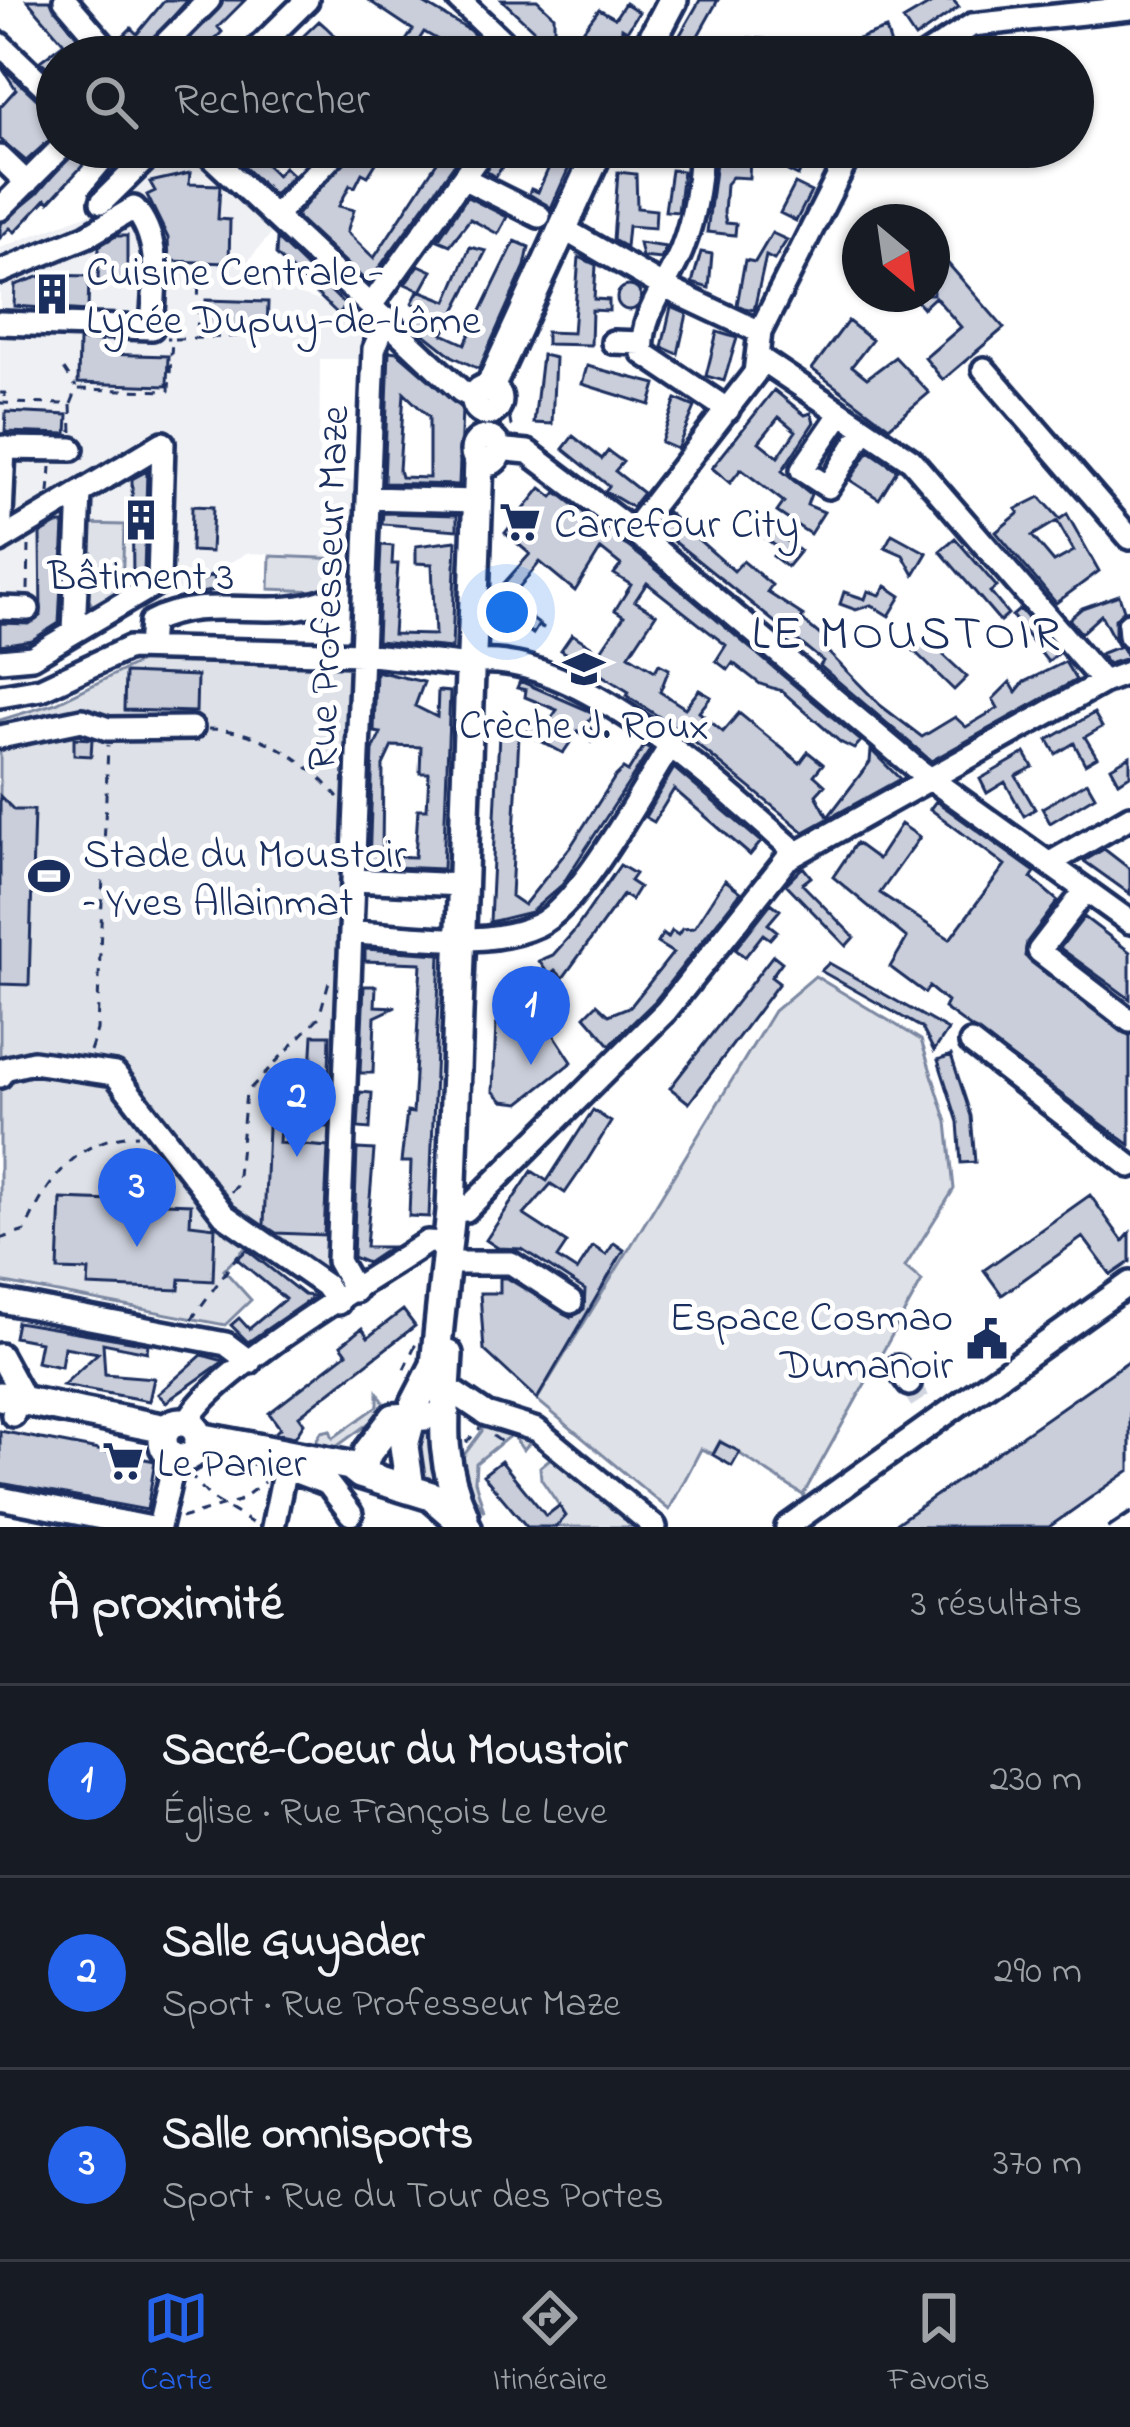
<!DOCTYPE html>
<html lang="fr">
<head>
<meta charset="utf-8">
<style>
  body { margin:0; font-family:"Indie Flower",sans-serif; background:#242831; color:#f1f3f6 }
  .compass { position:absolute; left:842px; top:204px; width:108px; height:108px; border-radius:50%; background:#171b24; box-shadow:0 3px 9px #0004; rotate:151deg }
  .you { position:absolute; left:507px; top:612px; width:42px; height:42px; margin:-30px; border:9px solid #fff; border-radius:50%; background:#1a73e8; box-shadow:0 0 0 18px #1a73e833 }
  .badge { display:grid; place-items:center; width:78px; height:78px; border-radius:50%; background:#2563eb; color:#fff; font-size:39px; font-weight:700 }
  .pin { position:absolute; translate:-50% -99px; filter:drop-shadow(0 3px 6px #0008) }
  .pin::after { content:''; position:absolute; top:63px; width:42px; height:36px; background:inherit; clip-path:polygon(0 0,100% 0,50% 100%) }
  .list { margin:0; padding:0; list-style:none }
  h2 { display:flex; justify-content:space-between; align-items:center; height:156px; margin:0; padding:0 48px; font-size:51px }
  h2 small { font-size:39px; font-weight:400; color:#9ea1a6 }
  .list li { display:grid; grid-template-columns:78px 1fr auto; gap:36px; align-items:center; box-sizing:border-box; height:192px; padding:0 48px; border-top:3px solid #363941 }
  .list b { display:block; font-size:45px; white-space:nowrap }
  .list p { margin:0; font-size:39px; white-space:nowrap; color:#9ea1a6 }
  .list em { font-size:39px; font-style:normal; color:#9ea1a6 }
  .icon { flex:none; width:66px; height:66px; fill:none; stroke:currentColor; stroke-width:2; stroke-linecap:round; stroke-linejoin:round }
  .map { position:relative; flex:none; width:1130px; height:1527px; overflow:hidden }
  .search { position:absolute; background:#171b24; box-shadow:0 3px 9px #0004; left:36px; right:36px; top:36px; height:132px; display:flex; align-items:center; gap:30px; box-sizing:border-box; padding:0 42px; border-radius:66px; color:#9ea1a6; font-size:45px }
  .sheet { height:732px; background:#171b24 }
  nav { display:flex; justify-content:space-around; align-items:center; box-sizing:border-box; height:168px; border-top:3px solid #363941; background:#171b24; font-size:33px; color:#9ea1a6 }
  nav a { display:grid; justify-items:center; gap:6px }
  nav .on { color:#2563eb }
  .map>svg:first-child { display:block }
  .built { fill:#eff0f4 }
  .green { fill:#dee1e7; stroke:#7c88a2; stroke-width:3 }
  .building { fill:#caceda; stroke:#1b2f5e; stroke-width:3; fill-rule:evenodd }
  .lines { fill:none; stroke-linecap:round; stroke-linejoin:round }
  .minor-tunnel { stroke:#d1d5df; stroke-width:21; stroke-dasharray:21 10; stroke-linecap:butt }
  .minor-casing { stroke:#1b2f5e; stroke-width:30 }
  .major-casing { stroke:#1b2f5e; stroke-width:36 }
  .path { stroke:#1b2f5e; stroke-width:3; stroke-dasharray:9 9; stroke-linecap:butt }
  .minor { stroke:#fff; stroke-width:21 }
  .major { stroke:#fff; stroke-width:27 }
  .rail { stroke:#1b2f5e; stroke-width:4.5 }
  .labels { text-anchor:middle; stroke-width:10; stroke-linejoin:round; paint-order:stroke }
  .poi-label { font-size:42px; fill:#1b2f5e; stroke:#fff; text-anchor:start }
  .street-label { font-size:42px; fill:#1b2f5e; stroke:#fff }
  .quarter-label { font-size:48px; letter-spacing:3px; fill:#1b2f5e; stroke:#fff }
</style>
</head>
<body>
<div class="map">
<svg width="1130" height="1527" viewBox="0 0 1130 1527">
  <rect width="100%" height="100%" fill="#fff"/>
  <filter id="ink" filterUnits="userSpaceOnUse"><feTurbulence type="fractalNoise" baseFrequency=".00833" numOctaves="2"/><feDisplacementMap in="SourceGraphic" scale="24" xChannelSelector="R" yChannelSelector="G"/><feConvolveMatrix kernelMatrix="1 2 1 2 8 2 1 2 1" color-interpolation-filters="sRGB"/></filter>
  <g filter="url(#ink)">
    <path class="built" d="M176,147H191L276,228L248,261L273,286L327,303L343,317L356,305L370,319L367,359H320L319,481L363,480L360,558L247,553L24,676L0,675V248L94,212L102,219Z"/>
    <path class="green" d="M84,524L124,525L122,596L95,610L83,590Z
      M270,556L345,559L344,592L269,589Z
      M144,660L354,667L330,1281L258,1235L224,1270L251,1300L225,1325L0,1282V720L56,703Z
      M815,976L921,1040L947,1122L954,1189L905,1267L922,1281L803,1495L720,1441L713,1454L701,1449L669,1510L537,1400L774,1011Z
      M378,1393L388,1409L336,1447L312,1448L321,1432L330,1430L333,1438L378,1406Z
      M436,1419L449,1493L416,1473L414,1435Z
      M482,1422L533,1440L523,1450L512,1434L476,1463L475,1481L484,1511L465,1485L461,1459L482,1431Z
      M552,1457L565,1463L639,1527H544L563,1511L541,1479L540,1467Z"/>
    <path class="building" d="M27,0H50L84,46L71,57H57V75L40,61L64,43Z
      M165,0H188L137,57H129L119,40L131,28L137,34Z
      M224,0H245L218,27L222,32L212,42L190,57H173Z
      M368,0H418L469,30L497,57H468L424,32L408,57H395L413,30Z
      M502,0H537L554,16V32L575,41L599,9L615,18L625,3L639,12L627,31L622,28L618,57H591L532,50L527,44L537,33Z
      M700,0H718L686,57L672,49Z
      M937,0H953L959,7L915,38L903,20Z
      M319,21L326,27L350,51L343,57H310L297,42Z
      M886,29L892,49L848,57L844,44Z
      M749,38L824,44L823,57H747Z
      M0,65L55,116L57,133L26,161L0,139V107L16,89Z
      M77,147H137L89,194L115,163L100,147L49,202L46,199L15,232L10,228L0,238V224L37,194Z
      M223,147H259L254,153L277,175L284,167L293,175L274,195Z
      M356,147H386L368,176L362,173L355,187L350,185L339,206L354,210L347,232L374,258L447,147H467L368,283L296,216Z
      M500,147H517L495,177L486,171Z
      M558,147H578L551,208L529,194L531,189L538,192Z
      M653,147H682L681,163L652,162Z
      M718,147L761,148L760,158L750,157L749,178L732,177L726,184L724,213L726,223L736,224L735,235L707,232Z
      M800,147L819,154L811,169L803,165L798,176L788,171Z
      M671,170L683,171L678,212L665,211Z
      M618,172L636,174L637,208L656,210L655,228L628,226L626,247L613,240Z
      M190,173L189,184L220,185L218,219L230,220L229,263L169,261L168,238L147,195L155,191L150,182Z
      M795,184L811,192L796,221L780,213Z
      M467,197L507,217L498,234L470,219L450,245L438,240Z
      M772,233L787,240L774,260L766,256L754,310L744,308L737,305L745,260L755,262Z
      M116,236H127V285L98,281L99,246Z
      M277,239L346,306L338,314L276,255Z
      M515,241L529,247L525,266L479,369L452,356L408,321L421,307L412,303L419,290L447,301L470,247L486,251L443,334L465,344Z
      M639,243L666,247L661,259L642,257Z
      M701,252L712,254L709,288L692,283Z
      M938,252L1004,328L943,380L925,358L961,327L935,297L923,308L911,294H933L932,258Z
      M579,257L596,265L594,299L609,300V311L592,310L591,345L546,344V332L573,333Z
      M419,265L432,271L421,291L405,284Z
      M44,275L89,276L88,311L14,306L15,285Z
      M617 298a12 12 0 1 1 24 0a12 12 0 1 1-24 0Z
      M206,300L268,302L267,331L205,329Z
      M671,307L687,314L678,354L662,347Z
      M848,321L872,340L852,366L867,378L895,357L929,393L889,427L812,369Z
      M717,332L737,338L724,381L706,376Z
      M79,341H102V354L168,356L167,386L78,383Z
      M389,351L397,352L462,408L459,485L384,483ZM404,393L429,417V478L401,477L399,470Z
      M542,355L555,358L552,424L534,423Z
      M587,366L656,384L650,405L582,384Z
      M774,390L805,415L811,413L814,422L782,471L811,494L807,505L824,512L810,534L777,512L784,502L741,469L730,483L712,468ZM779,417L796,431L778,457L759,442Z
      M676,399L695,407L677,449L661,442Z
      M6,412L68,415L67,434L5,432Z
      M573,436L602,459L608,451L623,462L615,471L643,493L632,507L605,491L609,486L563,449Z
      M869,451L897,470L879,499L850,480Z
      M147,471L144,573L133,578L132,479Z
      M541,488L553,497L557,492L643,558L861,741L854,749L840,742L782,691L760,684L733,663L728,670L716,661L726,645L647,583L635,601L656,614L629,655L655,671L659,664L669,669L660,692L685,708L699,690L711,697L699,712L723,732L739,713L800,763L808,752L823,764L814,775L825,785L816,795L828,817L870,762L871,750L900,779L804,832L682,732L627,696L629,692L561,650L572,634L600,652L624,616L615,610L631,585L614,574L621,565L601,549L575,591L540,562L516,591L522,595L515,606L544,628L538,626L533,634L523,627L526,623L491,613L496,592L530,554L505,533Z
      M1040,497L1060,519L1067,514L1099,571L1056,603L996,532L1019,513L1016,509ZM1057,521L1074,551L1054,562L1032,536Z
      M192,506L213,507L211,552L191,551Z
      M667,512L734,571L743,561L772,585L767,592L804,616L801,619L826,640L823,647L880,705L922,737L955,717L966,727L998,708L993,699L1010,682L1016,692L1024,682L1065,662L1076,680L931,761L820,666L823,661L655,526Z
      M383,513L457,515V530L382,524Z
      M57,524H64L59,623L32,640L0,645V623L29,624L41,616L40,534Z
      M770,527L800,551L787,567L773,556L779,549L763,536Z
      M892,534L927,553L914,575L903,555L885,547Z
      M955,538L997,587L990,592L1008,614L1000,621L940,551Z
      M456,541L452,648L377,641L381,545L393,546L392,564H398L393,634L435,635L432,564L416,563V546Z
      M212,575L220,589L196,594L192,587Z
      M886,586L901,596L889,616L871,605L856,610L840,604L844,592L865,599L868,591L880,595Z
      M1119,595L1124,610L1115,619V637L1128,658L1108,664L1100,654L1118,647L1101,615L1081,633L1069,619L1082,608Z
      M1020,609L1058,653L1048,662L1012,616Z
      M924,637L967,677L954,690L912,649Z
      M376,671L424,682L415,706L437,717L438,691L450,692L443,869L369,866L373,750L381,733L374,732ZM392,746L421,747L420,773H429L427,809H418L415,857L382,856L383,765Z
      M125,673L197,676L196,712L124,710Z
      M520,681L594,713L586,725L597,733L591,742L578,731L563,753L526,733L532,724L542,731L557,710L525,697L526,690L517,688Z
      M1094,713L1102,727L1085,737L1097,757L1085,764L1074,743L1056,754L1048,740Z
      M499,734L519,735L511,896L524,905L571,846L615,777L623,769L628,772L644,746L650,750L562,885L531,912L490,922Z
      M74,738L92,739L91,756L74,755Z
      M1025,753L1033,767L1016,776L1035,809L1024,816L1005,782L987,793L980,779Z
      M1130,756V775L1119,782L1111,767Z
      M674,768L761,842L750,855L674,789L654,822L645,817Z
      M1087,782L1095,796L1050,823L1042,808Z
      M0,796L14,810H34L29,985L0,984Z
      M936,801L1035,872L1031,878L1058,901L1027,942L1025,956L1130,1036V1145L944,1008L947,1002L929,987L925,993L890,967L907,938L833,877L856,843L878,859L901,824L920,837L880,893L950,939L1005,865L930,809Z
      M1104,849L1130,869V894L1084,861Z
      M620,865L635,874L630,881L639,887L631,900L623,895L563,978L555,970L549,975L539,961L553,955L575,930Z
      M803,867L811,877L802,884L854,937L846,946L786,884Z
      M725,880L741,892L655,1001L610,1045L585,1016L597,1004L609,1015L631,1006L673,953L657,943L663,934L668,938L672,931L678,935L682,929L694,928Z
      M771,903L780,910L768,924L777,931L770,939L763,934L745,957L735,949Z
      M1084,917L1130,952V999L1060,948Z
      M365,949L440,954L429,1217L409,1216L411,1162H401L407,1112L413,1113L421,963L365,961Z
      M773,955L782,962L771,977L779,983L689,1103L670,1088Z
      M829,963L948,1030L934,1051L922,1028L821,971Z
      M364,986H376L375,1006L396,1007L375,1017L373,1073H360Z
      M496,1024L540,1026L547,1033L551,1030L572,1062L520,1103L503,1101L493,1091Z
      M313,1035H330L329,1071L311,1070Z
      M951,1055L971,1116L975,1162L961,1163L958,1122L938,1060Z
      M270,1079L312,1080L311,1090L330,1091L328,1127L280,1125L279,1143L328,1147L324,1235L276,1233L264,1225Z
      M360,1092L372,1093L370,1129L358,1128Z
      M593,1110L611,1122L587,1161L565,1193L551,1184L524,1215L567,1243L557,1258L577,1271L593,1246L606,1255L614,1243L624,1250L537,1399L484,1350L480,1293H500V1278H507L571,1317L584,1309L585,1290L522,1249L498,1248L486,1240L532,1171L547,1181Z
      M357,1149L374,1150L366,1247H391L367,1263L353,1257Z
      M1090,1195L1123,1241L1130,1233V1262L1111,1275L1083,1237L1002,1295L984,1270Z
      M61,1199L191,1204L190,1224L215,1227L213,1281L180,1279L179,1290L88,1286L89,1271L58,1270Z
      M247,1250L304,1295L315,1296L248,1342L231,1325L239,1318L249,1329L285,1299L237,1259Z
      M403,1310L415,1326L299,1416L304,1423L295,1437L275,1433L280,1428L269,1413L347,1353L341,1345L362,1328L368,1337Z
      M17,1322L148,1344L147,1352L103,1343L105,1374L154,1378L149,1401L63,1385L98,1353L64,1347L61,1367L36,1362L40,1342L14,1337Z
      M202,1355L224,1361L166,1402L158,1394Z
      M1130,1360V1470L1049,1527H891Z
      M0,1431L155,1461L147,1510L0,1483Z
      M720,1442L740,1452L732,1466L713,1455Z
      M501,1461L546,1516L559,1506L566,1516L556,1527H527L483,1475Z"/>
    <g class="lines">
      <path class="minor-tunnel" d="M909,1384L920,1401"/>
      <g class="minor-casing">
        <path id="minor" d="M65,0L114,57
          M459,0L519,57
          M0,44L57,98
          M152,57L209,0
          M249,57L307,0
          M923,57L972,25L1130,8
          M201,147L461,391L477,399
          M701,147C699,183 695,215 682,249C669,283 639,316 643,353L728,410
          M0,157L27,183
          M463,178L539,216
          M102,202L158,147
          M0,209L62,147
          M275,216L341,147
          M562,228L664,287L760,332
          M0,272L87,236L134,208C163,241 154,288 152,328L0,323
          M372,304L485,147
          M613,342L642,343
          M758,357L911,460L1103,682
          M984,369L1130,538
          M841,413L802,470L828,487L865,429
          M0,448L72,449
          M497,449L528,452L652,546L917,769L1130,922
          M369,498L476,501
          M631,533L755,373L760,332L853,147
          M0,541L4,447
          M0,608L28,609
          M1129,624L1130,636
          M74,632L80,493
          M149,647L151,622C207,592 272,623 329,599
          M0,660L32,657L159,582L163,443L3,539
          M481,662C581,655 724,789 797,853
          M0,696L41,689L129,648L363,654L461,665
          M0,737L82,720L108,729L192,728
          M1050,863L1130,817
          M353,880L462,885
          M1086,890L1039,951L1130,1021
          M352,933C409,935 485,950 538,925C581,905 643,788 671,745
          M971,1043L1130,1166
          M0,1076L4,1069L33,1062L115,1074L224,1215L325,1285L338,1303
          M451,1211L466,1210L666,1011L787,859L1103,682L1130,672
          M444,1263H511L571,1302
          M355,1291L338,1261L374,349L387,319
          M0,1301L226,1344L250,1362
          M0,1355L19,1390L13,1415
          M897,1367L909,1384
          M446,1387L486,1414L537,1430L655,1527
          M187,1423C206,1375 377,1276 427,1242L446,1243
          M0,1498L147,1527
          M159,1527L175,1458
          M273,1527L285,1468L328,1484L351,1514
          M787,1527L1130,1283"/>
      </g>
      <g class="major-casing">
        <path id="major" d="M643,57L673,0
          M489,389L600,147
          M476 400a11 11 0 1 1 22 0a11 11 0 1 1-22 0Z
          M475 451a11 11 0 1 1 22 0a11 11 0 1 1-22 0Z
          M472,654L479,460
          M448,1354C445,1418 437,1455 464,1516
          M0,1396L166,1429
          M163 1440a18 18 0 1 1 36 0a18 18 0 1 1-36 0Z
          M199,1437L350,1466L360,1474L431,1496L467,1527
          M360,1474L368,1452L394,1418L425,1416
          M410,1488L404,1446L415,1404L435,1365L451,1211L470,674"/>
      </g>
      <path class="path" d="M174,272L199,276L197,338
        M174,339L249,336
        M64,369L76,387
        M0,393H5V401
        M0,403L71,404L72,433
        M71,404L77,389L169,391L172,339H167
        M475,425L511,426L506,398
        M49,493L51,467
        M28,590L29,546
        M208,729C259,729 306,759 338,797
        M90,1051L97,1030L108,745
        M231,1192L237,1186L246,1093L319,1017L331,974
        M0,1239L25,1231C47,1181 78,1136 138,1135
        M191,1320L241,1251
        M404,1369L418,1339
        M493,1436L506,1445
        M466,1443L480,1428
        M189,1474L211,1498L257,1526
        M181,1518L239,1501L264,1482"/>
      <use href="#minor" class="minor"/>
      <use href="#major" class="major"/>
      <path class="rail" d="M1109,1527L1130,1513"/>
    </g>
  </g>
  <defs>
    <g id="building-bare" transform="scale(3.24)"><path d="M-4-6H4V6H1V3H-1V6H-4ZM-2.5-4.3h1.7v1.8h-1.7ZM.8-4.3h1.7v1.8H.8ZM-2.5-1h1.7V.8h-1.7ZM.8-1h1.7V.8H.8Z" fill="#1b2f5e" stroke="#fff" stroke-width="2.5" paint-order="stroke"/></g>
    <g id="supermarket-bare" transform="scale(3.24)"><path d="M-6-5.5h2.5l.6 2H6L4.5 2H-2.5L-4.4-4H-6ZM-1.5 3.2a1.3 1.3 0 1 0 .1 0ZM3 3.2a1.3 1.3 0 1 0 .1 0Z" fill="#1b2f5e" stroke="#fff" stroke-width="2.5" paint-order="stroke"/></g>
    <g id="school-bare" transform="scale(3.24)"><path d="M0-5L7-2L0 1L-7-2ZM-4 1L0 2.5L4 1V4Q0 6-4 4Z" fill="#1b2f5e" stroke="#fff" stroke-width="2.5" paint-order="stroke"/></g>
    <g id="stadium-bare" transform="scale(3.24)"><path d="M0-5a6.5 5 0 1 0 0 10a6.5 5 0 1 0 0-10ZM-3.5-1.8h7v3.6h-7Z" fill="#1b2f5e" stroke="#fff" stroke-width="2.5" paint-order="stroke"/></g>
    <g id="civic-bare" transform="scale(3.24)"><path d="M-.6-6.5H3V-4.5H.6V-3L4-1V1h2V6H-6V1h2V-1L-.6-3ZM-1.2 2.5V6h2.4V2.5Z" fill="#1b2f5e" stroke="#fff" stroke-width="2.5" paint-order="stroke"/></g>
  </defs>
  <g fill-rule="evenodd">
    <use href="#building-bare" x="52" y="294"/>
    <use href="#building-bare" x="141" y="520"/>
    <use href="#supermarket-bare" x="520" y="522"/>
    <use href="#school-bare" x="584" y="669"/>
    <use href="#stadium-bare" x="49" y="876"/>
    <use href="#civic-bare" x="987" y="1339"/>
    <use href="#supermarket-bare" x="123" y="1461"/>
  </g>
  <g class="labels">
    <g class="poi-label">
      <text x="86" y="285">Cuisine Centrale -<tspan x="86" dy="48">Lycée Dupuy-de-Lôme</tspan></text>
      <text x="554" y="537">Carrefour City</text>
      <text x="141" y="589" text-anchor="middle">Bâtiment 3</text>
      <text x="584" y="738" text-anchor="middle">Crèche J. Roux</text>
      <text x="83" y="867">Stade du Moustoir<tspan x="83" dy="48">– Yves Allainmat</tspan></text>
      <text x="953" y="1330" text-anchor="end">Espace Cosmao<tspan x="953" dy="48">Dumanoir</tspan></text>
      <text x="157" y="1476">Le Panier</text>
    </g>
    <g class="street-label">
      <text transform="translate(326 588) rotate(-88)" y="15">Rue Professeur Maze</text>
    </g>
    <g class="quarter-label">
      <text x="907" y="648">LE MOUSTOIR</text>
    </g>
  </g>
</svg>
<svg class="compass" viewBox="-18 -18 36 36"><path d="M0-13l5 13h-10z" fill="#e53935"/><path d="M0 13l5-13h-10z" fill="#9ea1a6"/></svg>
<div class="you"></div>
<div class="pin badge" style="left:531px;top:1065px">1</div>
<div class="pin badge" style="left:297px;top:1157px">2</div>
<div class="pin badge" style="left:137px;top:1247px">3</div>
<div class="search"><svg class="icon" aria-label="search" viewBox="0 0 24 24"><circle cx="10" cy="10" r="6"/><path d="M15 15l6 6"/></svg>Rechercher</div>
</div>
<section class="sheet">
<h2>À proximité<small>3 résultats</small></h2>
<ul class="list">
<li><span class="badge">1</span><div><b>Sacré-Coeur du Moustoir</b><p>Église · Rue François Le Leve</p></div><em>230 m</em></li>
<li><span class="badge">2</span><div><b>Salle Guyader</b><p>Sport · Rue Professeur Maze</p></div><em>290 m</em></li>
<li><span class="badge">3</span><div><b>Salle omnisports</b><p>Sport · Rue du Tour des Portes</p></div><em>370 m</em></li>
</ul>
</section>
<nav>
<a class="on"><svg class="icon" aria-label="map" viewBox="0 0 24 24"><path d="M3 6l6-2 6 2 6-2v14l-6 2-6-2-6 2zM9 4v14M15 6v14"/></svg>Carte</a>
<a><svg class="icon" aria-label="directions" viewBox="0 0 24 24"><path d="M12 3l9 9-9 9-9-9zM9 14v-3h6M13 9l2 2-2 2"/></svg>Itinéraire</a>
<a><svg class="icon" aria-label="saved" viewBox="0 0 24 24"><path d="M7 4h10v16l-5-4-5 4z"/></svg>Favoris</a>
</nav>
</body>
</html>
